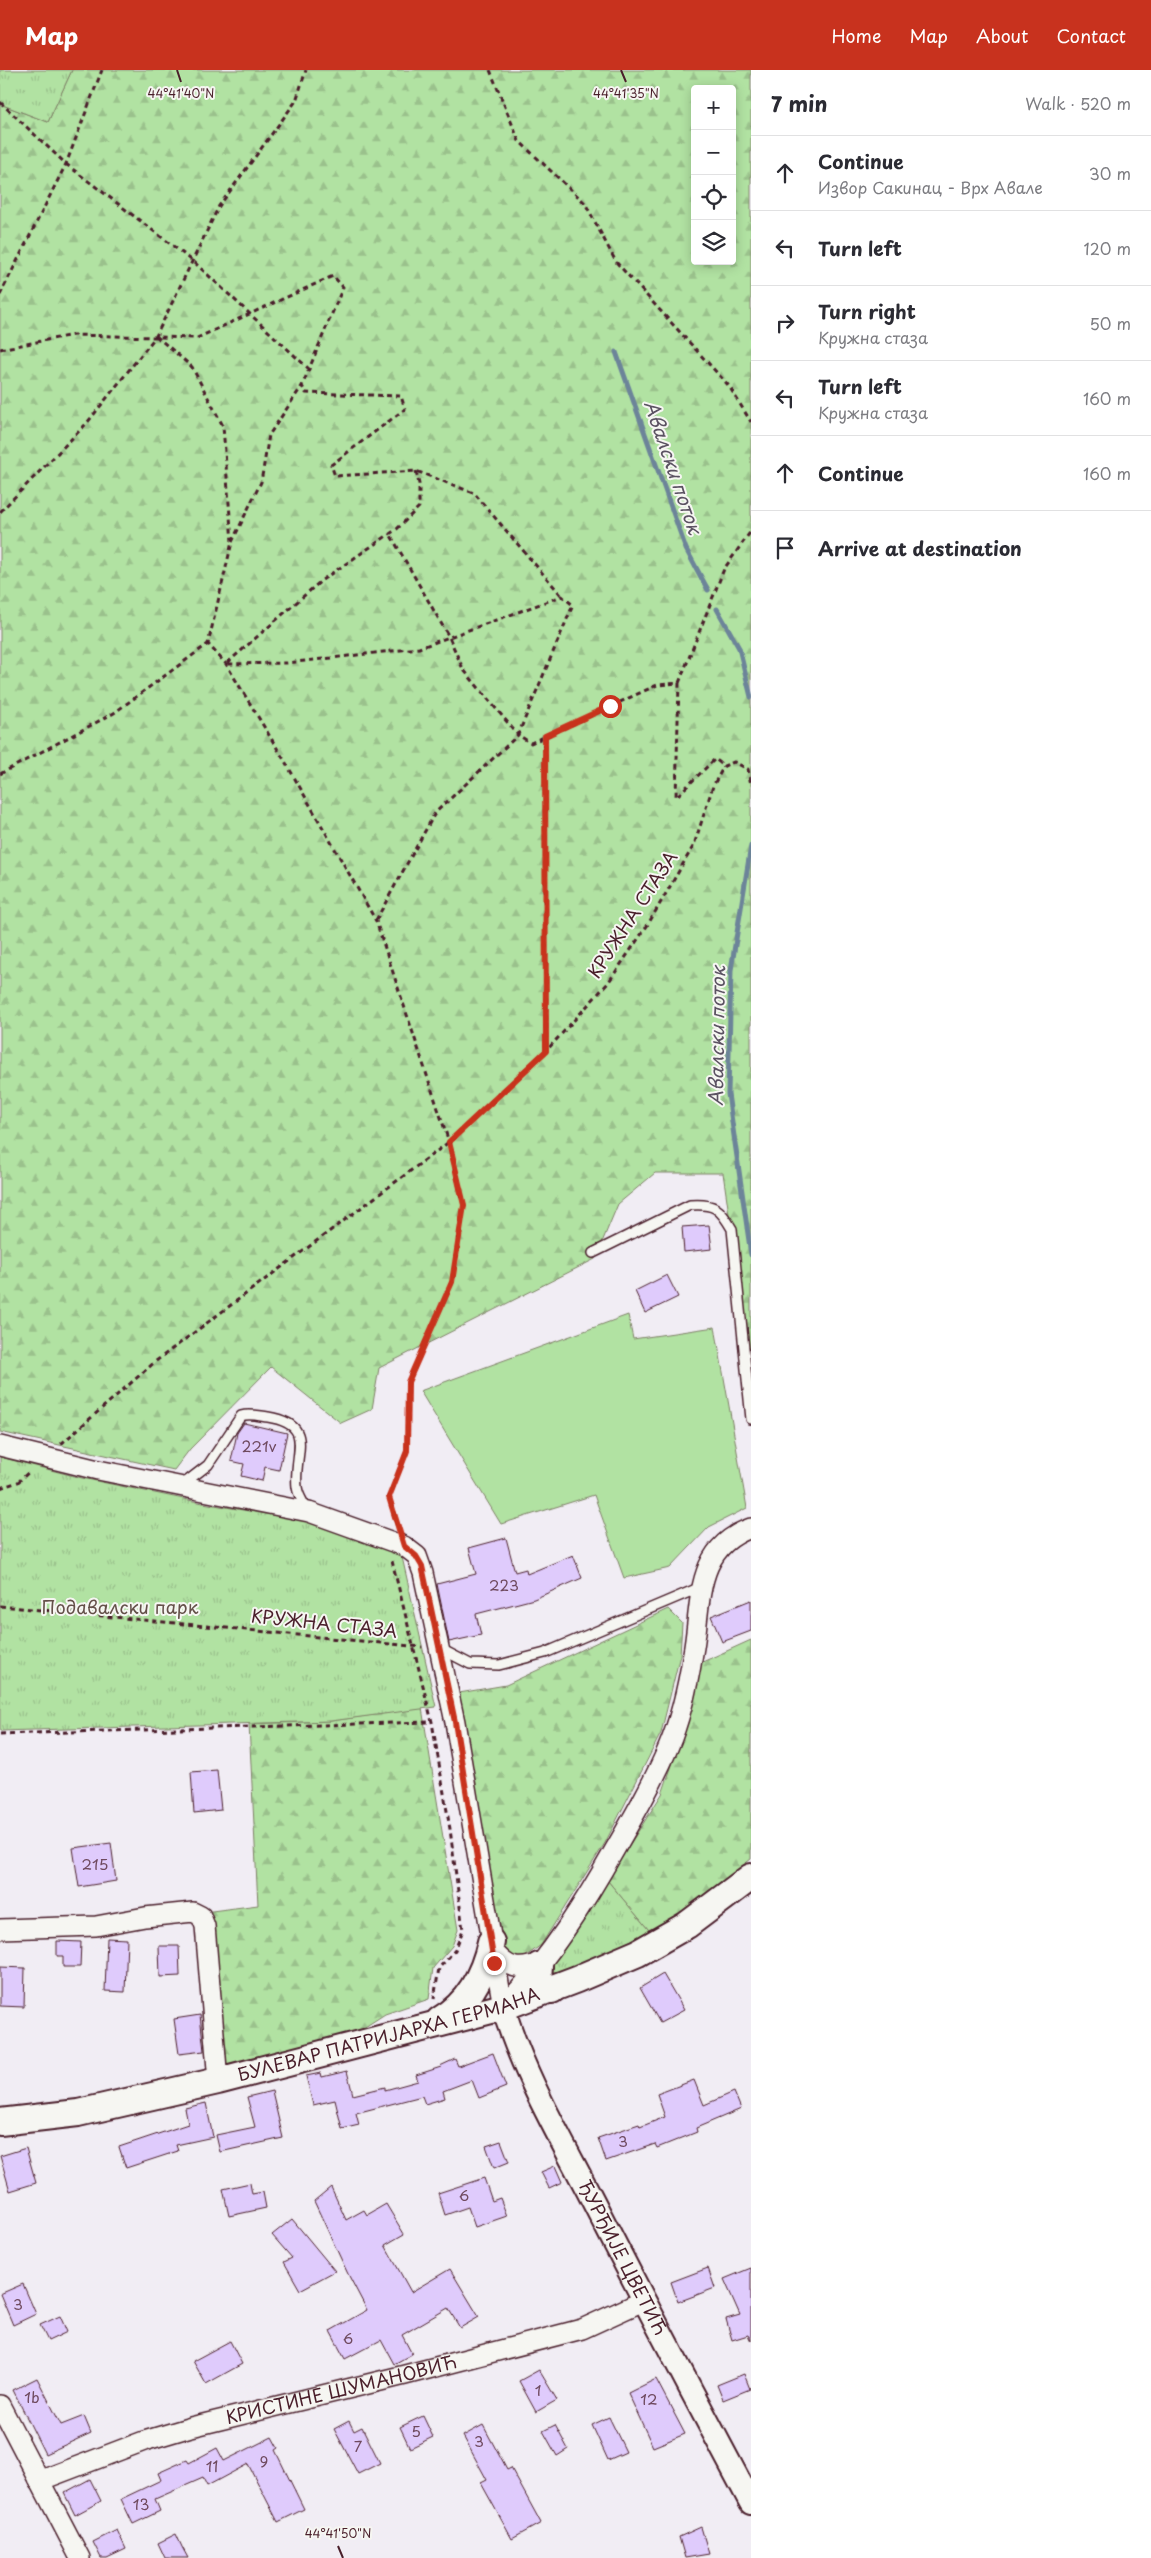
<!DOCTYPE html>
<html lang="en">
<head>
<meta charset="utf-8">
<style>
  body { margin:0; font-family:"Playpen Sans",sans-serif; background:#f2f2f3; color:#2b2b33 }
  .controls { position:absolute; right:15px; top:15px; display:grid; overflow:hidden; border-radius:5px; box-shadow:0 2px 12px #0003 }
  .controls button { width:45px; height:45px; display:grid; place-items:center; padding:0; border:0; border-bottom:1px solid #e1e1e2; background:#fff; color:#2b2b33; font:25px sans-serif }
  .stop { position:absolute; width:15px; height:15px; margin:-11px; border:4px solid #c8321e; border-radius:50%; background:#fff }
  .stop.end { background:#c8321e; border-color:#fff; box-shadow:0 1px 5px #0008 }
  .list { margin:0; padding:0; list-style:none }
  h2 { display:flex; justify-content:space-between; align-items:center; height:65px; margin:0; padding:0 20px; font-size:21px }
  h2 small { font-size:16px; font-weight:400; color:#7c7c81 }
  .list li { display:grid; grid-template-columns:32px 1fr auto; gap:15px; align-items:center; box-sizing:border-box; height:75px; padding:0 20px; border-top:1px solid #e1e1e2 }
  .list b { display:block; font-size:19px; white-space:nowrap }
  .list p { margin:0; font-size:16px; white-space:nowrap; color:#7c7c81 }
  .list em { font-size:16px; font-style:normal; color:#7c7c81 }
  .icon { flex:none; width:28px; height:28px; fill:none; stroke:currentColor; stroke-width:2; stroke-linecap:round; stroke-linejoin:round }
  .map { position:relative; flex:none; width:751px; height:2488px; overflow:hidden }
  header { display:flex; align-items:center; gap:30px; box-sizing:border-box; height:70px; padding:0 25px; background:#c8321e; color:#fff }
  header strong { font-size:24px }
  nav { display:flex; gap:28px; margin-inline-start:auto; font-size:18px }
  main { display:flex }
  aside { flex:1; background:#fff }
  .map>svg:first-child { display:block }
  .grass { fill:#b1e2a2; stroke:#7e8066 }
  .forest { fill:url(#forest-firs); stroke:#7e8066; fill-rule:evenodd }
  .park { fill:url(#park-tufts); stroke:#7e8066 }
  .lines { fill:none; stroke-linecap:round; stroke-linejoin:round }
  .stream { stroke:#6c8499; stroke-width:5 }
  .building { fill:#dfcbfc; stroke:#4a1f2b }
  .service-casing { stroke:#4a1f2b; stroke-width:12 }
  .minor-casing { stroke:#4a1f2b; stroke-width:22 }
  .tertiary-casing { stroke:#4a1f2b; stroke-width:26 }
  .secondary-casing { stroke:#4a1f2b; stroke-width:30 }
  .path { stroke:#4a1f2b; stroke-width:3; stroke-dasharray:5 4; stroke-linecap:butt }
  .service { stroke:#f6f6f2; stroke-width:9 }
  .minor { stroke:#f6f6f2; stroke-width:19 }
  .tertiary { stroke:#f6f6f2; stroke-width:22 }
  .secondary { stroke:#f6f6f2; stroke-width:26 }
  .route { stroke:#c8321e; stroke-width:6 }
  .ticks { fill:none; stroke:#4a1f2b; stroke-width:2 }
  .labels { text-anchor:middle; stroke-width:4; stroke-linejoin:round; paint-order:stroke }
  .number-label { font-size:15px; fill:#6f4a5f }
  .street-label { font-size:18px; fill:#4a1f2b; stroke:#f6f6f2 }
  .park-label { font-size:18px; fill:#645049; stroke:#f6f6f2 }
  .water-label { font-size:19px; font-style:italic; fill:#5b5262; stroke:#f6f6f2 }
  .ticks-label { font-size:12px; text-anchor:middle; fill:#4a1f2b; stroke:#f6f6f2; stroke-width:4; stroke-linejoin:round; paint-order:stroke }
</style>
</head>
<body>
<header>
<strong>Map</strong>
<nav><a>Home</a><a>Map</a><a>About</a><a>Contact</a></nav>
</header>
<main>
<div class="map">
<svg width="751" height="2488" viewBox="0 0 751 2488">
  <defs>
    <pattern id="forest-firs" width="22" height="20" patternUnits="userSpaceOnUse" patternTransform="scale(1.25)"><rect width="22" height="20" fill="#b1e2a2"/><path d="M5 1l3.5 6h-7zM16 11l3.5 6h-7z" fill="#9ac18c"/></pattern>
    <pattern id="park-tufts" width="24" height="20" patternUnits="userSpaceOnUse" patternTransform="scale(1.25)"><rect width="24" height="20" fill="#b1e2a2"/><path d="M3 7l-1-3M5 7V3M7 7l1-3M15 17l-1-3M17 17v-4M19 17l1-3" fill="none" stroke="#9ac18c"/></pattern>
  </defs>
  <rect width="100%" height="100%" fill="#f1edf4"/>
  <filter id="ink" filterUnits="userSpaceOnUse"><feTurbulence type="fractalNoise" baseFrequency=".02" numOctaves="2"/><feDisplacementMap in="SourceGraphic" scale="10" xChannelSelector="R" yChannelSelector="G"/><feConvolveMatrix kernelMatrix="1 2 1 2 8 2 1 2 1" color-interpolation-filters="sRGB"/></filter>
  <g filter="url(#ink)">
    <path class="grass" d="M628,1245L633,1269L715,1257L747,1438L709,1457L670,1498L624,1508L594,1425L501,1454L420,1321Z"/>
    <path class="forest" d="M72,0H751V1295L723,1103H655L618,1134L595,1189L379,1298L372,1339L341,1353L271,1297L190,1379L174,1400L0,1362V34L48,52ZM695,19H732V191H695Z
      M668,1539L682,1553L680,1585L661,1663L605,1773L541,1875L522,1889L511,1887L497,1874L459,1623L506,1615Z
      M751,1570V1789L653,1865L607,1810L662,1724L689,1646L698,1594Z
      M422,1638L458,1860L452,1876L433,1898L429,1929L385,1944L351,1966L219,2004L204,1842L258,1835L249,1654L331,1651Z"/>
    <path class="park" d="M0,0H72L48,52L0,34Z
      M0,1387L82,1408L203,1433L306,1451L390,1479L402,1487L436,1637L331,1651L0,1661Z
      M607,1810L653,1865L552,1916L543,1900L581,1854Z"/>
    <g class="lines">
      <path class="stream" d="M616,282L686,479L708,520
        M717,539L739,578L751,627
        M751,776L731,900L728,1024L751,1185"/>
    </g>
    <path class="building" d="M709,1155L712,1179L684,1182L682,1157Z
      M667,1205L678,1227L645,1243L635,1221Z
      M244,1353L287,1363L279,1400L265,1397L262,1411L241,1406L244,1394L231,1391L237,1363Z
      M506,1468L515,1502L526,1499L527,1504L573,1485L582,1508L534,1529L476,1544L481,1565L449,1572L437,1514L476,1504L469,1478Z
      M751,1530V1561L722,1572L711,1546Z
      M217,1700L221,1740L194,1743L191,1702Z
      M111,1773L116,1811L79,1817L73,1778Z
      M107,1868L127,1869L125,1922L105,1921Z
      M57,1871L81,1872L80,1897H63V1886H57Z
      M159,1876H179L180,1906L160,1907Z
      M0,1897L25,1898L24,1937L0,1936Z
      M663,1904L684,1940L660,1953L640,1918Z
      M200,1945L204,1981L179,1984L174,1949Z
      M493,1983L506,2017L479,2028L472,2010L443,2021L445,2028L425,2034L422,2026L356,2043L359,2055L342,2059L335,2030L313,2035L306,2006L321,2003L322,2007L347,2001L353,2025L385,2017V2020L418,2011L416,2005L441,1997L440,1996L455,1989L458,1996Z
      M694,2010L704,2035L734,2022L741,2039L696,2058L697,2062L657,2078L655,2074L606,2091L598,2068L639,2054L640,2057L665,2047L657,2024Z
      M272,2021L283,2068L220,2082L216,2065L255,2057L247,2027Z
      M206,2033L213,2067L176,2075L178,2081L126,2098L119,2077L188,2054L185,2038Z
      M501,2071L509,2092L494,2098L486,2076Z
      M26,2078L36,2113L10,2121L0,2086Z
      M555,2096L562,2112L549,2118L541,2102Z
      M484,2108L492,2131L500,2128L507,2146L475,2157L468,2137L445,2145L438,2123Z
      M250,2113L252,2124L263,2122L266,2138L229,2146L223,2119Z
      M331,2117L346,2150L364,2140L367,2145L386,2134L404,2164L385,2175L411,2222L450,2199L479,2247L460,2258L448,2238L402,2265L412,2284L394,2294L381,2270L345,2289L330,2261L367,2240L348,2204L314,2131Z
      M292,2149L335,2201L300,2220L284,2192L292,2188L272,2165Z
      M708,2198L715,2218L678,2232L671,2212Z
      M751,2198V2271L748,2265L732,2270L726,2249L740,2245L724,2209Z
      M23,2214L36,2244L13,2255L0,2224Z
      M60,2246L67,2262L48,2271L40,2255Z
      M230,2271L242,2294L206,2314L193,2291Z
      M539,2300L557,2330L536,2342L519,2311Z
      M744,2304L750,2319L723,2330L717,2315Z
      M37,2308L61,2355L84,2346L91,2363L45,2384L13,2320Z
      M656,2309L685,2364L653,2377L628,2323Z
      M423,2346L433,2367L410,2378L400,2357Z
      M609,2347L626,2382L608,2390L592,2355Z
      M349,2351L354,2361L362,2357L380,2393L358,2404L334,2359Z
      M483,2355L507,2400L511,2398L541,2453L512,2469L481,2413L487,2410L463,2366Z
      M555,2355L568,2379L557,2386L543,2361Z
      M272,2367L278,2378L275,2380L304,2439L278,2452L248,2394L207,2416L203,2408L155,2429L160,2441L133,2454L121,2429L161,2410L158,2403L187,2390L189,2393L217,2378L224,2391Z
      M90,2409L101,2431L75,2445L64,2423Z
      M701,2457L709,2484L685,2488L679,2467Z
      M117,2460L126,2479L107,2488H101L93,2472Z
      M176,2464L182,2477L188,2488H165L158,2473Z"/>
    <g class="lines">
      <g class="service-casing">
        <path id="service" d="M593,1183L690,1135C714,1133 720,1138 732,1159L751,1349
          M182,1415L208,1395L241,1346C250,1343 259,1346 268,1347C317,1355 293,1383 297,1417C298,1426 304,1434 308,1441
          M441,1579L470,1594L499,1595L545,1583L701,1517"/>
      </g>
      <g class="minor-casing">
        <g id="minor">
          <path d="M0,1376L98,1400L309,1442L404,1476L417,1486L423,1503L455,1652L503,1937"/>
          <path d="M0,1859L96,1856L145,1847L193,1842L201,1846L205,1856L218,2011"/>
          <path d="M492,1879C508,1900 519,1901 543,1892"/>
          <path d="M507,1933C551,1886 584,1834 615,1779C634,1746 653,1713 668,1678C681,1648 688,1615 693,1583C702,1536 693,1478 751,1458"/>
          <path d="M0,2335L80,2488"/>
          <path id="s1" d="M39,2411L144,2371L191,2357L405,2305L582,2259L643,2231"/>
        </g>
      </g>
      <g class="tertiary-casing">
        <g id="tertiary">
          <path id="s2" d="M503,1937C523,2004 560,2067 592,2129C644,2231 697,2332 751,2433"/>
        </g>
      </g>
      <g class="secondary-casing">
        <g id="secondary">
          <path d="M539,1896L538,1911L545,1918L552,1920"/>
          <path d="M440,1950C469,1933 484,1904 491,1872"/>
          <path id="s3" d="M0,2052L78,2043L218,2011L503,1937L577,1909L638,1883L687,1855L751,1807"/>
        </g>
      </g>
      <path class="path" d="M490,0L519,71L585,133L616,192L729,316L751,352
        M0,32L66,94L194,192L309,299
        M0,225L66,94L102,0
        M156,266L192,297L223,356L232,472L208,574L226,594L286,693L376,851L449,1072L464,1135L452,1212L408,1312L407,1381L389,1427L397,1455
        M0,279L73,265L197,268L333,206L343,217L302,316L306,323L401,326L405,339L331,395L335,406L416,401L474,423L562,526
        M416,401L419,414V437L397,459L322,510L226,594L287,593L419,578L562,526L573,535L518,665L531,673L657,615L679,613L676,727L715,689L724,696
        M0,442L87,353L156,266L219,136L296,31L306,0
        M232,472L261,412L269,365L302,316
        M679,613L724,499L751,461
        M545,666L546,980
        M0,704L114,643L208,574
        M376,850L435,743L518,665L463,599L449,567L390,464
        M61,1374L156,1291L449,1072L546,981L608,913L647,856L694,775L713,716L724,696L734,692L748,699L751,715
        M0,1418L18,1412L30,1401
        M392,1491L432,1652L450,1759L463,1860L455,1880L439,1898L434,1929
        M0,1536L422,1577
        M0,1664L432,1652"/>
      <use href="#service" class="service"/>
      <use href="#minor" class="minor"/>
      <use href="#tertiary" class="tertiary"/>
      <use href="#secondary" class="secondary"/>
    </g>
  </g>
  <g class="lines" filter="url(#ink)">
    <path class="route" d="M494,1893L455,1652L422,1496L416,1486L404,1476L389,1427L407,1381L408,1312L452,1212L464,1135L449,1072L546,981L545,666L610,636"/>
  </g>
  <path class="ticks" d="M177,0L181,12M621,0L626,12M338,2476L343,2488"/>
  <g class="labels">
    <g class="number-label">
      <text x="259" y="1382">221v</text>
      <text x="504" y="1521">223</text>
      <text x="95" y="1800">215</text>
      <text x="623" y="2077">3</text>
      <text x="464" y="2131">6</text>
      <text x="18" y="2240">3</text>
      <text x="348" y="2274">6</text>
      <text x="538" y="2326">1</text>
      <text x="32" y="2333">1b</text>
      <text x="649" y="2335">12</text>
      <text x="416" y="2367">5</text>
      <text x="479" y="2377">3</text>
      <text x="358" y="2382">7</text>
      <text x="264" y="2397">9</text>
      <text x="212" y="2402">11</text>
      <text x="141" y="2440">13</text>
    </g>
    <g class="street-label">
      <text transform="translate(633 845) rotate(-57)" y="6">КРУЖНА СТАЗА</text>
      <text transform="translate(324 1554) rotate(6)" y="6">КРУЖНА СТАЗА</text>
      <text dy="6" stroke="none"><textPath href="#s3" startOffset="399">БУЛЕВАР ПАТРИЈАРХА ГЕРМАНА</textPath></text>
      <text dy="6" stroke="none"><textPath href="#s2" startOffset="278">ЂУРЂИЈЕ ЦВЕТИЋ</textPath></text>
      <text dy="6" stroke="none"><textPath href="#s1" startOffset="316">КРИСТИНЕ ШУМАНОВИЋ</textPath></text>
    </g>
    <g class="park-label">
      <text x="120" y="1544">Подавалски парк</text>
    </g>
    <g class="water-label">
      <text transform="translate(673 397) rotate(71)" y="7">Авалски поток</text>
      <text transform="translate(717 966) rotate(-89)" y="7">Авалски поток</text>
    </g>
  </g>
  <g class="ticks-label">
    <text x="181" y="28">44°41'40"N</text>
    <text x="626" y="28">44°41'35"N</text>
    <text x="338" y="2468">44°41'50"N</text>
  </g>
</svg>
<div class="controls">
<button>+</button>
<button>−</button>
<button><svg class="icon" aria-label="locate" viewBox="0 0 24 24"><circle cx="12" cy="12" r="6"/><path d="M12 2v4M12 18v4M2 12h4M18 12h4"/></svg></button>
<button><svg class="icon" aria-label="layers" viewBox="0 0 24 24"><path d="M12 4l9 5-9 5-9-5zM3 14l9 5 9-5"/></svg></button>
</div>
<div class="stop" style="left:610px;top:636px"></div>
<div class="stop end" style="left:494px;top:1893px"></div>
</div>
<aside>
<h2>7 min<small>Walk · 520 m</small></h2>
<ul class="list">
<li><svg class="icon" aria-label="ahead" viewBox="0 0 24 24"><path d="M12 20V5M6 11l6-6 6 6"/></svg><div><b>Continue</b><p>Извор Сакинац - Врх Авале</p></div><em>30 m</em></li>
<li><svg class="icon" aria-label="left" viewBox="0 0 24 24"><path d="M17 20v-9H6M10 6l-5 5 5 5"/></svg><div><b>Turn left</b></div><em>120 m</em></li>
<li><svg class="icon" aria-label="right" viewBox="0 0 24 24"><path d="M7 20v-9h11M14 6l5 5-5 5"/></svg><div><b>Turn right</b><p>Кружна стаза</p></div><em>50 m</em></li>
<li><svg class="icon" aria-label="left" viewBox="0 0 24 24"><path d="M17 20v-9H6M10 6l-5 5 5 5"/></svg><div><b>Turn left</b><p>Кружна стаза</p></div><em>160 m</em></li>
<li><svg class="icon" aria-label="ahead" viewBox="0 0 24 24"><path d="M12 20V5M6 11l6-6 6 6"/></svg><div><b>Continue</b></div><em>160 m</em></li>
<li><svg class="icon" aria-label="arrive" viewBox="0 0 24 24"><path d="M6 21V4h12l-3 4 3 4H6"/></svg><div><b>Arrive at destination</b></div></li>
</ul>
</aside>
</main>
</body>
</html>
